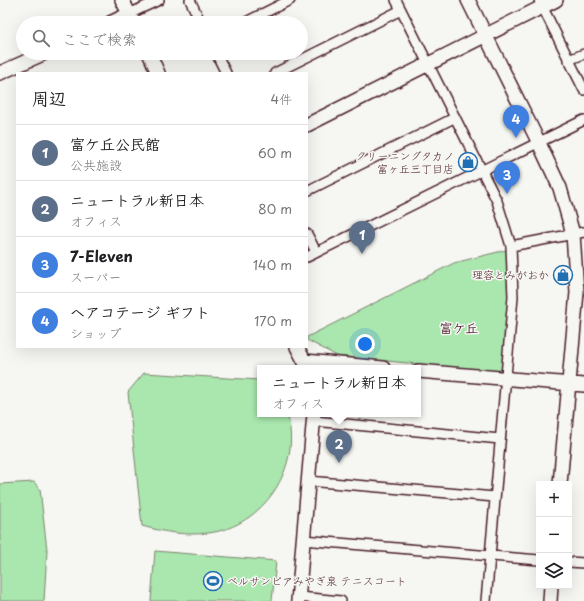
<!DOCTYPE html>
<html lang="ja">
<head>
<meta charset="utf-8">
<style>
  body { margin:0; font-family:"Playpen Sans","Klee One",sans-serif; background:#f2f2f2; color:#202124 }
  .controls { position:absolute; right:12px; bottom:12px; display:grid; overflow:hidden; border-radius:0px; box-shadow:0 4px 16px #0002 }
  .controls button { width:36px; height:36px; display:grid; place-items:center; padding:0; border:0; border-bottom:1px solid #e0e0e0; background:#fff; color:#202124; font:20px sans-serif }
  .you { position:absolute; left:365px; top:344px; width:14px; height:14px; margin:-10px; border:3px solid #fff; border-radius:50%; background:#1a73e8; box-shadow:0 0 0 6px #1a73e833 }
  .badge { display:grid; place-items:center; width:26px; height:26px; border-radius:50%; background:#7c3aed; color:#fff; font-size:13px; font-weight:700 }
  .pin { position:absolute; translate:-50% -33px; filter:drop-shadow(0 1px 2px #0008) }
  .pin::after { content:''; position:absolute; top:21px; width:14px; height:12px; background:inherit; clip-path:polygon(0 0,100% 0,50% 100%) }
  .popup { position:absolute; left:257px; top:365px; width:164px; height:52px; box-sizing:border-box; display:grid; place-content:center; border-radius:0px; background:#fff; filter:drop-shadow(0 1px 3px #0005); font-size:13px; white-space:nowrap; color:#757577 }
  .popup b { font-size:15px; color:#202124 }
  .popup::after { content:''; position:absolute; left:50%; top:100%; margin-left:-8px; border:8px solid transparent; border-top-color:#fff }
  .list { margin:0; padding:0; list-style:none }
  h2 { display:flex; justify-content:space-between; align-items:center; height:52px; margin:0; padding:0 16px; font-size:17px }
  h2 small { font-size:13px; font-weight:400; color:#757577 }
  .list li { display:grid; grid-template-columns:26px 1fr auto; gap:12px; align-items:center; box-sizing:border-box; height:56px; padding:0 16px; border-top:1px solid #e0e0e0 }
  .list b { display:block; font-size:15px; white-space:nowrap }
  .list p { margin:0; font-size:13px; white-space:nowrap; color:#757577 }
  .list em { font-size:13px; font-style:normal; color:#757577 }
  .icon { flex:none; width:22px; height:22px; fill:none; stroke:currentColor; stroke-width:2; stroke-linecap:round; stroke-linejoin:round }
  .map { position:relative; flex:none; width:584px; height:601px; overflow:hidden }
  .search { position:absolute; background:#fff; box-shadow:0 4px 16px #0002; left:16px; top:16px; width:292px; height:44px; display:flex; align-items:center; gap:10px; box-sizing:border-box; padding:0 14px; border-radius:22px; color:#757577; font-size:15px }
  .panel { position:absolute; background:#fff; box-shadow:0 4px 16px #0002; left:16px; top:72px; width:292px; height:276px; border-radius:0px }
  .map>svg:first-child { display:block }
  .green { fill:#a9e7ae; stroke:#7a836c }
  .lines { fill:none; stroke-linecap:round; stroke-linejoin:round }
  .street-casing { stroke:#4a1f2b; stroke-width:12 }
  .secondary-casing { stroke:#4a1f2b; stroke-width:16 }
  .street { stroke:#f6f6f2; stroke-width:9 }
  .secondary { stroke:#f6f6f2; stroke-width:13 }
  .labels { text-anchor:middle; stroke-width:3; stroke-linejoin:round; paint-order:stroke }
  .poi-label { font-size:11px; fill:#4a1f2b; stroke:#f6f6f2; text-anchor:end }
  .quarter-label { font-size:13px; font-weight:bold; fill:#4a1f2b; stroke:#f6f6f2 }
</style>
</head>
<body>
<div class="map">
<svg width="584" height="601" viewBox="0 0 584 601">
  <rect width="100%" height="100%" fill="#f6f6f2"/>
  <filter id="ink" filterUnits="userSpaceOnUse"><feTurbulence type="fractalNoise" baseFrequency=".025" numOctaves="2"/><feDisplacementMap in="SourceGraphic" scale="8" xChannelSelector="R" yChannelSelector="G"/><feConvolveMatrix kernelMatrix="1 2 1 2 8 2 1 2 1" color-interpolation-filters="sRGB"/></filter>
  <g filter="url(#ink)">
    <path class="green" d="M506,250L509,296L503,367L498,372L337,356L307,340V337L454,263Z
      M144,373L260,380V414H287C303,467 263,527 208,533C185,536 164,532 142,526L128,392Z
      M34,482L40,489L47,550L44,601H0V484Z
      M155,551L276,561L272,601H151Z"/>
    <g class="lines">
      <g class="street-casing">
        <path id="street" d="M190,0L201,23
          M396,0L497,201L511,246L513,297L486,601
          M539,0L584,90
          M129,14L159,0
          M244,23L290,0
          M216,53L226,73
          M568,60L584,54
          M275,73L401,10
          M307,191L454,118
          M307,234L316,252
          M511,246L584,232
          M307,257L584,120
          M314,421L500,439
          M308,481L495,497
          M303,540L539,560
          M569,562L584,563
          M299,597L341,601"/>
      </g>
      <g class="secondary-casing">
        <path id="secondary" d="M122,0L134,23
          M468,0L539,143L560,188L573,234L577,292L560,484
          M110,23L129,14
          M149,53L158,73
          M0,73L45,53
          M307,125L556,0
          M297,347L308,368
          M305,361L383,368
          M418,371L584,385
          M298,601L314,414
          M550,601L551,586"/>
      </g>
      <use href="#street" class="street"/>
      <use href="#secondary" class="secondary"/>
    </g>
  </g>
  <defs>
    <g id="shop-ring" transform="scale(1)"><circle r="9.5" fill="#f6f6f2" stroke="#1f6fb2" stroke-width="1.5"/><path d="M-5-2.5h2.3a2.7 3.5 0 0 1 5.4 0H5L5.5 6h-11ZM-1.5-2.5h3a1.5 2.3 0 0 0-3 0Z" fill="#1f6fb2"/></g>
    <g id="stadium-ring" transform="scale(1)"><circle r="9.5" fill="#f6f6f2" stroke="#1f6fb2" stroke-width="1.5"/><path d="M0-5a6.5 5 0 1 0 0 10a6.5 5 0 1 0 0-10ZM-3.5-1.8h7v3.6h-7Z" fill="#1f6fb2"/></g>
  </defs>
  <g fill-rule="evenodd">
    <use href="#shop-ring" x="468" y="162"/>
    <use href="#shop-ring" x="563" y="275"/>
    <use href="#stadium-ring" x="213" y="581"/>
  </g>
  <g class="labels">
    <g class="poi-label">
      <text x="454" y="160">クリーニングタカノ<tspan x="454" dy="13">富ヶ丘三丁目店</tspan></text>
      <text x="549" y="279">理容とみがおか</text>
      <text x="227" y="585" text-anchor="start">ベルサンピアみやぎ泉 テニスコート</text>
    </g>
    <g class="quarter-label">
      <text x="459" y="333">富ケ丘</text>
    </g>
  </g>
</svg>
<div class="controls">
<button>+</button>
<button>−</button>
<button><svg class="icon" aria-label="layers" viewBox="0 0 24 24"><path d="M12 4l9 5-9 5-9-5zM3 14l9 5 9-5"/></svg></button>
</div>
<div class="you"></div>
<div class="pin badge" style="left:362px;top:254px;background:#5c6f8a">1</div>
<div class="pin badge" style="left:339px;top:463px;background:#5c6f8a">2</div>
<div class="popup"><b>ニュートラル新日本</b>オフィス</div>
<div class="pin badge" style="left:507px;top:194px;background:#3f7fe0">3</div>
<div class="pin badge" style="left:516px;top:138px;background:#3f7fe0">4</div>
<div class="search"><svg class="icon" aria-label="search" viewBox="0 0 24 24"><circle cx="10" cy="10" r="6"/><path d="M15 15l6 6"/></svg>ここで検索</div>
<section class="panel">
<h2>周辺<small>4件</small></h2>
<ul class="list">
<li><span class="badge" style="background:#5c6f8a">1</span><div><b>富ケ丘公民館</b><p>公共施設</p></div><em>60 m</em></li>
<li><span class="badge" style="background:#5c6f8a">2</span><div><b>ニュートラル新日本</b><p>オフィス</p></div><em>80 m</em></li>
<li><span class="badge" style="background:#3f7fe0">3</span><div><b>7-Eleven</b><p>スーパー</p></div><em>140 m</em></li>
<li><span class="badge" style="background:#3f7fe0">4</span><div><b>ヘアコテージ ギフト</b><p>ショップ</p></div><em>170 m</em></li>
</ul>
</section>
</div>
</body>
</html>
